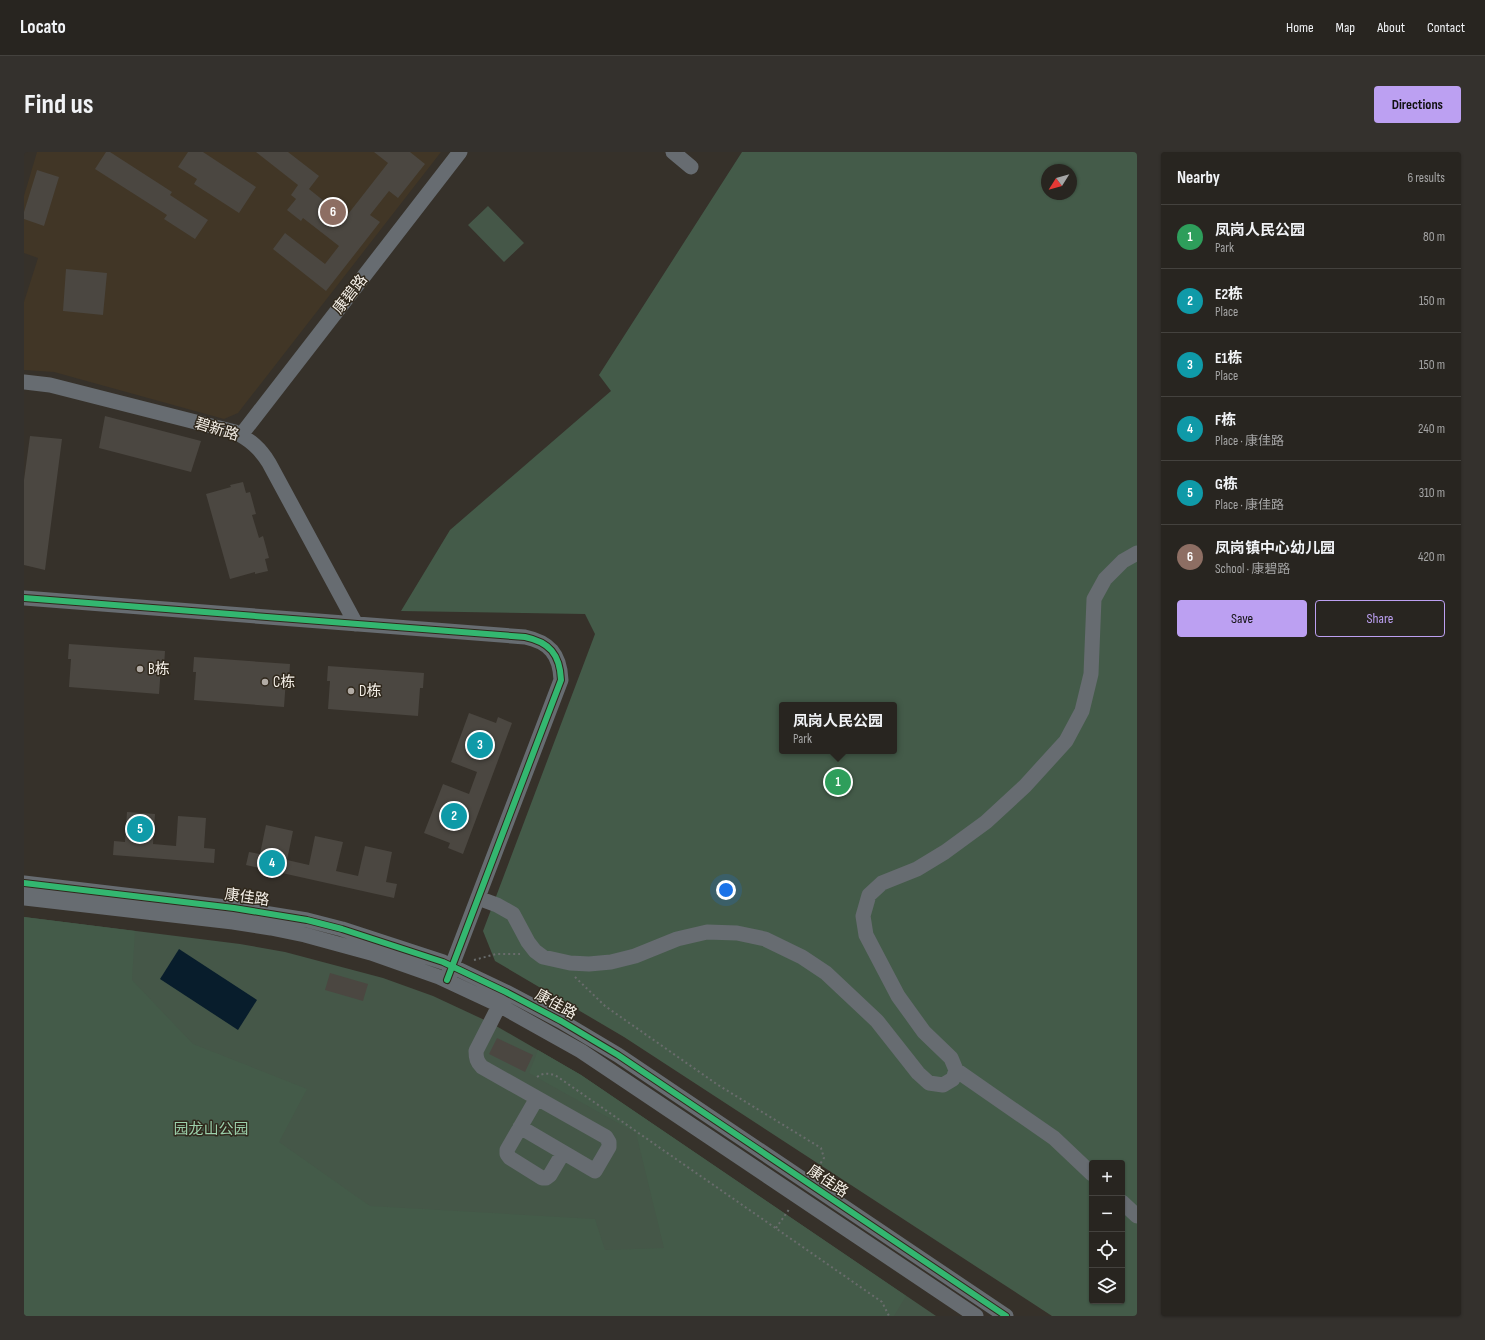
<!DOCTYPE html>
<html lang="en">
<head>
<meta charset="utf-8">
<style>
  body { margin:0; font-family:"Sofia Sans Condensed","Noto Sans SC",sans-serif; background:#34312d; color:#f1f3f6 }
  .controls { position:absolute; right:12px; bottom:12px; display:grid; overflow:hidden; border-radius:4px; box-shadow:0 1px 3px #0004 }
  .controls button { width:36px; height:36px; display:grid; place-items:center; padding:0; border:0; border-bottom:1px solid #44423e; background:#282520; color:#f1f3f6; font:20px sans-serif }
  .compass { position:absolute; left:1017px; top:12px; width:36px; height:36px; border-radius:50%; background:#282520; box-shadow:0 1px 3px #0004; rotate:233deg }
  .you { position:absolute; left:702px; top:738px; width:14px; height:14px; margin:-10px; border:3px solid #fff; border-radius:50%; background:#1a73e8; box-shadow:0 0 0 6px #1a73e833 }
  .badge { display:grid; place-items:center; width:26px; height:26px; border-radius:50%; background:#bca0f2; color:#fff; font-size:13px; font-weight:700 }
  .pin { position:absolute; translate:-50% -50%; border:2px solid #fff; box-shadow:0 1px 4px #0006 }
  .popup { position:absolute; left:755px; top:550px; width:118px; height:52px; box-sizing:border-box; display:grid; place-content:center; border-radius:4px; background:#282520; filter:drop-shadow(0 1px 3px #0005); font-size:13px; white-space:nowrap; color:#a5a5a5 }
  .popup b { font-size:15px; color:#f1f3f6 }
  .popup::after { content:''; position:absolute; left:50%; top:100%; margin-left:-8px; border:8px solid transparent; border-top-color:#282520 }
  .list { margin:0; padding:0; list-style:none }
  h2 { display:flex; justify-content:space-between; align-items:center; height:52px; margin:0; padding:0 16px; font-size:17px }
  h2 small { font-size:13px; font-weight:400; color:#a5a5a5 }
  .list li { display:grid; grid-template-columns:26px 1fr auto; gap:12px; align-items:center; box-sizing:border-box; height:64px; padding:0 16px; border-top:1px solid #44423e }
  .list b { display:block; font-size:15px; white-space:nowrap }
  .list p { margin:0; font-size:13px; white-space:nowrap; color:#a5a5a5 }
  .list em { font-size:13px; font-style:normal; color:#a5a5a5 }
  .actions { display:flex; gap:8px; padding:12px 16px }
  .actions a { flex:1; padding:9px 0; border:1px solid #bca0f2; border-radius:4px; text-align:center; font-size:14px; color:#bca0f2 }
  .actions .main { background:#bca0f2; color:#111 }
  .icon { flex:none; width:22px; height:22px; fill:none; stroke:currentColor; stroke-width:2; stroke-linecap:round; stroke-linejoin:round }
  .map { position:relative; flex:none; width:1113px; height:1164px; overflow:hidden; border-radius:4px }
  header { display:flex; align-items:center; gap:24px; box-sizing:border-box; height:56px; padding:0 20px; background:#282520; border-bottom:1px solid #44423e }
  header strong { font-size:19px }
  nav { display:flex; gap:22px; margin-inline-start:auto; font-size:14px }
  .intro { display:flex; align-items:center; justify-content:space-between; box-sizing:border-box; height:96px; padding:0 24px }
  h1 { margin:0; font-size:28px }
  .button { padding:10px 18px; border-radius:4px; background:#bca0f2; color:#111; font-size:14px; font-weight:700 }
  main { display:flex; gap:24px; padding:0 24px }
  aside { flex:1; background:#282520; border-radius:4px; box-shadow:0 1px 3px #0004 }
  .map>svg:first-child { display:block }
  .built { fill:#413626 }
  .green { fill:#455748 }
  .forest { fill:#445b49; fill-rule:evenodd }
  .water { fill:#081d2c }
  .building { fill:#4b4741 }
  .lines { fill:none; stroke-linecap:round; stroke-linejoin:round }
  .path { stroke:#696c6c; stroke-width:2; stroke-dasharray:2 3; stroke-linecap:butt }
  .minor { stroke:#676c71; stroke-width:15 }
  .cycleway-casing { stroke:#30281c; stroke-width:8 }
  .cycleway { stroke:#33b770; stroke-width:6 }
  .poi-dot { fill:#b2aca5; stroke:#30281c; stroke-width:1.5 }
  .labels { text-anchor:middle; stroke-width:3; stroke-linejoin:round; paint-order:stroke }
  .street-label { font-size:15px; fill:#f4efe7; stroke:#30281c }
  .poi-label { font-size:15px; fill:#f4efe7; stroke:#30281c; text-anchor:start }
  .park-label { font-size:15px; fill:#9bcfaa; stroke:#30281c }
</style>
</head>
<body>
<header>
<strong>Locato</strong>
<nav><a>Home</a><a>Map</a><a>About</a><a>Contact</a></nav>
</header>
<div class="intro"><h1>Find us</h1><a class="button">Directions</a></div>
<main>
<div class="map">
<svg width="1113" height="1164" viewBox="0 0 1113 1164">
  <rect width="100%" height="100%" fill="#36312a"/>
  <path class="built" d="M13,0H417L214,261L200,267L30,220L0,218V150L14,106L0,101V44Z"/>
  <path class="green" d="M464,54L500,91L480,110L444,73Z
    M0,765L216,792L261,800L359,826L409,844L467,871L557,923L912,1164H0Z"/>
  <path class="forest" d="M718,0H1113V1164H1028L600,885L471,809L459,779L571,482L561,462L377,459L426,378L587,239L575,223ZM1023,18H1047V42H1023ZM758,553H870V599H758ZM1068,1011H1098V1149H1068Z
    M0,765L111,779L108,828L169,892L283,937L255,990L346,1054L571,1067L581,1098L640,1096L612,981L505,921L514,898L557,923L882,1144L870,1164H0Z"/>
  <path class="water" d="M155,797L233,848L214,878L136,827Z"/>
  <path class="building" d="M82,0H86L148,40L146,43L184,68L171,87L140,67L143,63L71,17Z
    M164,0H179L232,35L215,61L170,32L173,27L154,15Z
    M232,0H264L295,24L285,37L321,66L364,11L350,0H386L401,12L374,46L365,39L346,63L356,70L302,139L249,97L261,81L301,112L315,94L279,66L277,69L263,58L272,47L267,43L274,33Z
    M13,18L35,25L20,74L0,67V60Z
    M42,117L83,121L79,163L39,159Z
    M81,264L177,289L167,320L75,296Z
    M6,284L38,287L21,418L0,413V328Z
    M219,330L222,341L226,340L232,362L228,363L235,386L239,384L245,406L241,407L244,419L231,422V420L206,427L182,342L207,335L206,333Z
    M45,492L141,499L140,515L137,514L135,542L45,535L47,507H44Z
    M170,505L266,512L265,527H262L260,555L170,548L172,520H169Z
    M304,514L400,521L399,536H396L394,564L304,557L306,529H303Z
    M445,561L472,571L474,565L488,571L439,702L424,696L426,691L400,681L419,632L445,642L453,620L427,610Z
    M103,660L131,662L129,692L152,694L154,664L182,666L180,696L191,697L190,711L89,703L90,689L101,690Z
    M242,673L269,679L263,708L285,713L291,684L319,690L312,719L334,724L341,694L368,700L362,730L373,732L370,746L222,713L225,700L236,702Z
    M306,821L344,832L339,849L301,838Z
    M473,886L509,903L501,920L465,902Z"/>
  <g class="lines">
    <path class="path" d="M450,808L472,802H496
      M551,825L581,854L694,933L797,996L800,1006L791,1020
      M513,925C519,921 523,921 531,923L858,1150L865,1164
      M752,1076L766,1056"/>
    <path class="minor" d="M649,0L667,15
      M0,230L26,233L211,280C226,288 236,296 245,311L332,472
      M217,283L436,0
      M0,446L501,485C525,490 536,502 537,528L424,824
      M0,731L210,756L283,768L318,777L419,810L482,840L537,869L594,903L982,1164
      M0,746L209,770L247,776L281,783L347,801L415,825L475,853L557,899L952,1164
      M454,746L473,753L489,762L504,790L511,799L519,805L546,811L565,812L587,810L611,804L653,787L683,780L713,781L741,787L778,805L802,821L853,869L894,921L905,931L919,933L929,927L932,918
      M480,844L452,899C452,906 453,910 458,915L582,985L585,990V995L571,1019L496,975
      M513,946L483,998V1002L486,1006L518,1026H522L526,1023L539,1001
      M1068,1022L1030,986L932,918L927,906L900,880L874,844L842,783L839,764L845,743L858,731L893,717L921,700L962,670L1001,634L1042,589L1058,559L1067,522L1070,447L1081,427L1099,409L1113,401
      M1098,1050L1113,1064"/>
    <g class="cycleway-casing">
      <path id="cycleway" d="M0,446L501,485C525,490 536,502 537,528L423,828
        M0,731L210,756L283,768L318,777L419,810L482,840L537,869L594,903L982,1164"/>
    </g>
    <use href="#cycleway" class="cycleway"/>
  </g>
  <g class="poi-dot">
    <circle cx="116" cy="517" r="4"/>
    <circle cx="241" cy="530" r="4"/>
    <circle cx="327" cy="539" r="4"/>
  </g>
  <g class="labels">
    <g class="street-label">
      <text transform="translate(326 142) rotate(-52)" y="5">康碧路</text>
      <text transform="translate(193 277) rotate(17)" y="5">碧新路</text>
      <text transform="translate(223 745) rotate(8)" y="5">康佳路</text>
      <text transform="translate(532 852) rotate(29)" y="5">康佳路</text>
      <text transform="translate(804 1029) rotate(34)" y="5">康佳路</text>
    </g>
    <g class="poi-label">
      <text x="124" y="522">B栋</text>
      <text x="249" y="535">C栋</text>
      <text x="335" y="544">D栋</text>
    </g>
    <g class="park-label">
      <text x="187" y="982">园龙山公园</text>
    </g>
  </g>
</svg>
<div class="controls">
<button>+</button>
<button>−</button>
<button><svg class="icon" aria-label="locate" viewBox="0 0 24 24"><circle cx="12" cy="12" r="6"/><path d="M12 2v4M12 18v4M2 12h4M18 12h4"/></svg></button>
<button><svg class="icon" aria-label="layers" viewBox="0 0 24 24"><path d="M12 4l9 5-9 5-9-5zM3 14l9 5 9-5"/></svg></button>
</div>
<svg class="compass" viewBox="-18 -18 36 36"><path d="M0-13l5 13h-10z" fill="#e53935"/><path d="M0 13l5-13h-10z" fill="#a5a5a5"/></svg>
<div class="you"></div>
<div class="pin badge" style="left:814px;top:630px;background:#2e9e5b">1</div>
<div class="popup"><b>凤岗人民公园</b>Park</div>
<div class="pin badge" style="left:430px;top:664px;background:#0f9aa8">2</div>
<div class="pin badge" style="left:456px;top:593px;background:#0f9aa8">3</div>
<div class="pin badge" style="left:248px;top:711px;background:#0f9aa8">4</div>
<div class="pin badge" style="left:116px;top:677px;background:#0f9aa8">5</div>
<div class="pin badge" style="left:309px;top:60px;background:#8d6e63">6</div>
</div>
<aside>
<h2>Nearby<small>6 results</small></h2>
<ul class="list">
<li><span class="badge" style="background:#2e9e5b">1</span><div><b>凤岗人民公园</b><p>Park</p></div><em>80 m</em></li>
<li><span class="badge" style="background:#0f9aa8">2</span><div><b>E2栋</b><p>Place</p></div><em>150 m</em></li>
<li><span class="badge" style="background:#0f9aa8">3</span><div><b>E1栋</b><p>Place</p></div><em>150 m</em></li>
<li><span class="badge" style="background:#0f9aa8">4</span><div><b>F栋</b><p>Place · 康佳路</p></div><em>240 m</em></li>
<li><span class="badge" style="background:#0f9aa8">5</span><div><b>G栋</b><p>Place · 康佳路</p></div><em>310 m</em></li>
<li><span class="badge" style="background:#8d6e63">6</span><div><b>凤岗镇中心幼儿园</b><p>School · 康碧路</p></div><em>420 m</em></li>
</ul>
<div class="actions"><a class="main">Save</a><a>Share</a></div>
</aside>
</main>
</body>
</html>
